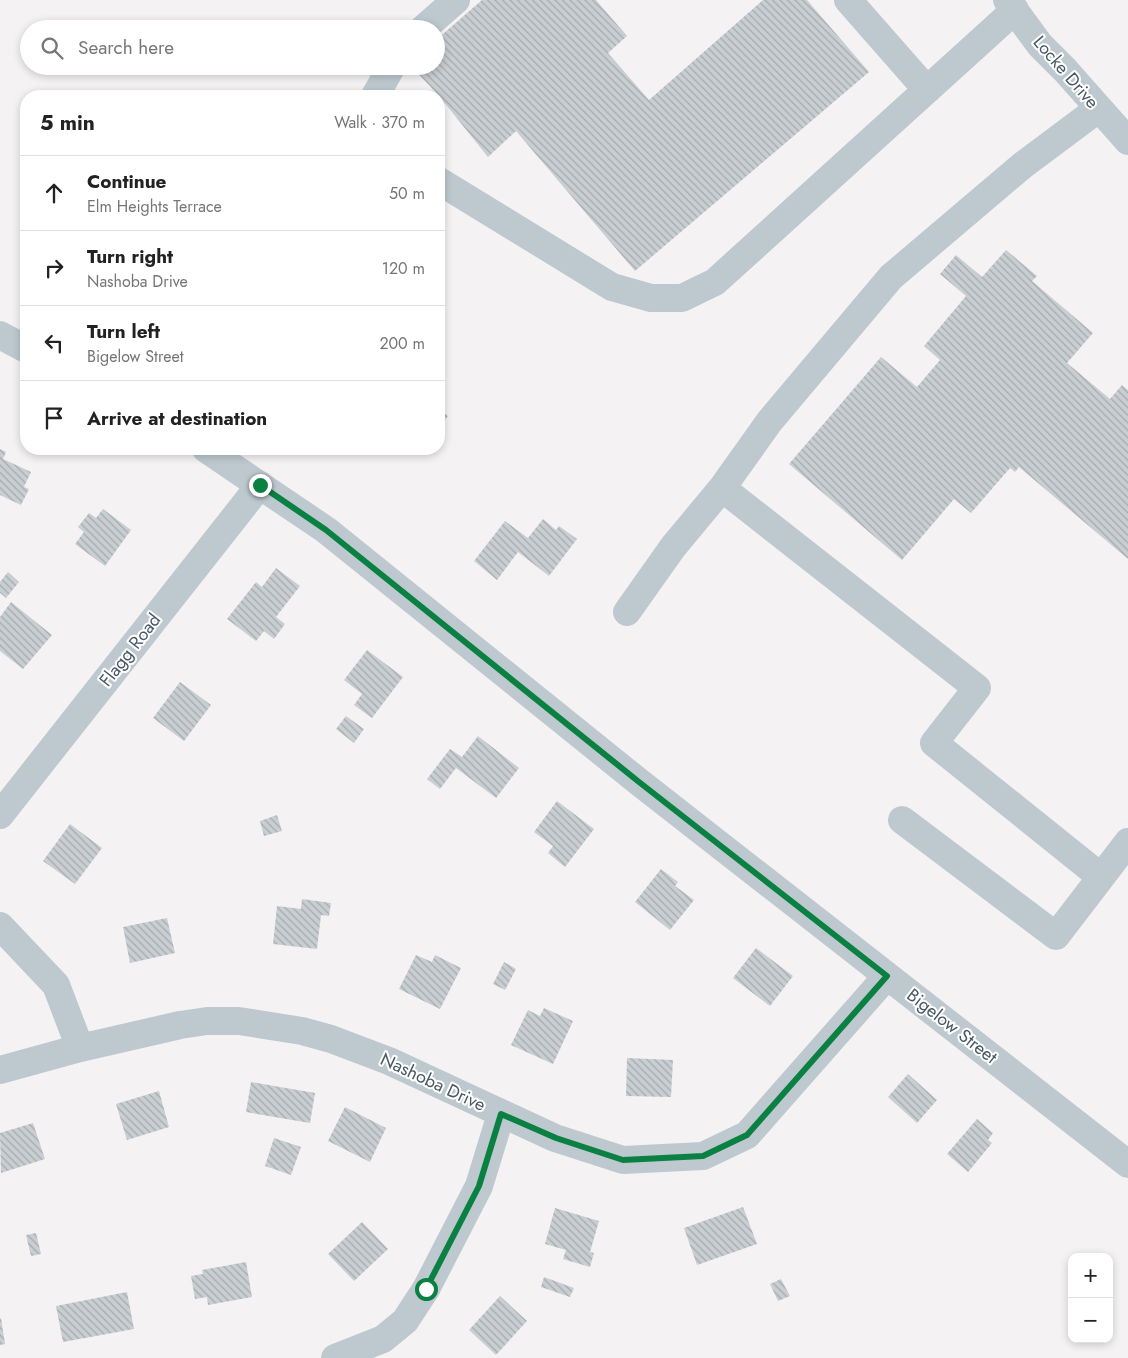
<!DOCTYPE html>
<html lang="en">
<head>
<meta charset="utf-8">
<style>
  body { margin:0; font-family:Jost,sans-serif; background:#f2f2f2; color:#222 }
  .controls { position:absolute; right:15px; bottom:15px; display:grid; overflow:hidden; border-radius:10px; box-shadow:0 2px 8px #0003 }
  .controls button { width:45px; height:45px; display:grid; place-items:center; padding:0; border:0; border-bottom:1px solid #e0e0e0; background:#fff; color:#222; font:25px sans-serif }
  .stop { position:absolute; width:15px; height:15px; margin:-11px; border:4px solid #0b8043; border-radius:50%; background:#fff }
  .stop.end { background:#0b8043; border-color:#fff; box-shadow:0 1px 5px #0008 }
  .list { margin:0; padding:0; list-style:none }
  h2 { display:flex; justify-content:space-between; align-items:center; height:65px; margin:0; padding:0 20px; font-size:21px }
  h2 small { font-size:16px; font-weight:400; color:#767676 }
  .list li { display:grid; grid-template-columns:32px 1fr auto; gap:15px; align-items:center; box-sizing:border-box; height:75px; padding:0 20px; border-top:1px solid #e0e0e0 }
  .list b { display:block; font-size:19px; white-space:nowrap }
  .list p { margin:0; font-size:16px; white-space:nowrap; color:#767676 }
  .list em { font-size:16px; font-style:normal; color:#767676 }
  .icon { flex:none; width:28px; height:28px; fill:none; stroke:currentColor; stroke-width:2; stroke-linecap:round; stroke-linejoin:round }
  .map { position:relative; flex:none; width:1128px; height:1358px; overflow:hidden }
  .search { position:absolute; background:#fff; box-shadow:0 2px 8px #0003; left:20px; top:20px; width:425px; height:55px; display:flex; align-items:center; gap:12px; box-sizing:border-box; padding:0 18px; border-radius:28px; color:#767676; font-size:19px }
  .panel { position:absolute; background:#fff; box-shadow:0 2px 8px #0003; left:20px; top:90px; width:425px; height:365px; border-radius:20px }
  .map>svg:first-child { display:block }
  .building { fill:url(#building-back-hatch) }
  .lines { fill:none; stroke-linecap:round; stroke-linejoin:round }
  .minor { stroke:#bdc9cf; stroke-width:28 }
  .route { stroke:#0b8043; stroke-width:6 }
  .labels { text-anchor:middle; stroke-width:4; stroke-linejoin:round; paint-order:stroke }
  .street-label { font-size:18px; fill:#485962; stroke:#fff }
</style>
</head>
<body>
<div class="map">
<svg width="1128" height="1358" viewBox="0 0 1128 1358">
  <defs>
    <pattern id="building-back-hatch" width="6" height="6" patternUnits="userSpaceOnUse" patternTransform="scale(1.25)"><rect width="6" height="6" fill="#c9ced2"/><path d="M-1 5l2 2M0 0l6 6M5-1l2 2" fill="none" stroke="#a5aaae"/></pattern>
  </defs>
  <rect width="100%" height="100%" fill="#f5f2f3"/>
  <path class="building" d="M482,0H596L627,36L608,53L649,100L763,0H807L869,72L635,271L516,131L488,157L439,96L411,66H436V40Z
    M1006,250L1037,276L1032,281L1093,333L1067,363L1110,399L1122,385L1128,390V559L1019,467L1015,472L1010,468L971,513L954,499L902,560L789,464L881,357L917,387L940,360L924,346L966,296L940,274L956,255L982,277Z
    M26,254V271L20,268Z
    M439,409L448,416L439,427Z
    M0,449L6,452L3,459L31,472L24,487L29,489L21,505L0,495Z
    M103,509L131,530L105,566L75,544L84,532L78,527L89,513L96,518Z
    M543,519L556,530L559,526L577,539L549,576L518,552L497,580L474,561L505,521L528,538Z
    M276,568L300,586L276,617L285,624L274,639L264,631L256,641L227,619L256,582L262,587Z
    M8,572L19,582L6,598L0,593V582Z
    M11,602L52,635L23,669L0,651V617Z
    M367,650L403,677L372,718L354,705L362,694L344,680Z
    M180,682L211,705L184,741L153,718Z
    M346,716L364,729L354,743L336,729Z
    M478,736L519,768L496,798L456,768L440,789L427,779L450,749L462,757Z
    M557,801L594,829L565,867L548,853L553,846L534,832Z
    M277,815L282,831L264,836L260,821Z
    M70,824L102,848L75,884L43,861Z
    M661,869L678,882L675,886L694,900L670,930L635,902Z
    M302,899L331,903L329,916L321,915L317,949L273,944L277,906L301,909Z
    M167,918L175,953L130,963L123,927Z
    M756,948L793,976L770,1006L733,978Z
    M416,955L432,962L435,955L461,968L440,1009L399,989Z
    M504,962L516,969L505,990L493,984Z
    M544,1008L573,1021L553,1064L511,1045L528,1010L540,1016Z
    M627,1058L673,1060L671,1097L626,1096Z
    M908,1074L937,1100L917,1123L888,1097Z
    M251,1082L315,1093L310,1123L246,1112Z
    M159,1091L169,1127L127,1140L116,1104Z
    M345,1107L386,1128L370,1162L328,1141Z
    M977,1119L993,1133L988,1140L992,1143L968,1172L947,1154Z
    M33,1123L45,1159L1,1173L0,1133Z
    M274,1138L301,1147L291,1175L265,1166Z
    M743,1207L757,1244L697,1265L684,1228Z
    M555,1208L599,1221L590,1252L594,1253L590,1267L563,1259L566,1250L545,1244Z
    M362,1222L388,1249L354,1281L328,1254Z
    M36,1233L41,1254L31,1256L26,1235Z
    M246,1262L252,1297L208,1305L207,1297L195,1299L191,1276L203,1274L202,1270Z
    M544,1277L574,1288L570,1297L541,1287Z
    M781,1279L790,1296L778,1301L770,1284Z
    M127,1292L134,1329L63,1342L56,1306Z
    M500,1296L527,1321L496,1355L469,1330Z
    M1,1318L5,1344L0,1345V1319Z"/>
  <g class="lines">
    <path class="minor" d="M848,0L927,90
      M1007,0L1040,45L1065,70L1128,141
      M423,29L456,0
      M375,96L392,66
      M439,181L612,287L651,298H682L715,282L1015,10
      M0,335L26,349
      M206,449L326,530L639,782L1128,1164
      M722,488L977,688L934,743L1101,877
      M627,612L673,547L722,488L769,422L891,277L1023,165L1098,109
      M0,815L260,485
      M902,820L1056,936L1128,842
      M0,926L56,985L80,1048
      M0,1070L80,1048L180,1025L207,1021H239L302,1031L331,1039L389,1061L555,1138L623,1160L703,1156L747,1135L887,976
      M335,1358L383,1339L405,1321L426,1289L479,1186L501,1114"/>
  </g>
  <g class="lines">
    <path class="route" d="M260,485L326,530L639,782L887,976L747,1135L703,1156L623,1160L556,1138L501,1114L479,1186L426,1289"/>
  </g>
  <g class="labels">
    <g class="street-label">
      <text transform="translate(1066 72) rotate(49)" y="6">Locke Drive</text>
      <text transform="translate(130 650) rotate(-52)" y="6">Flagg Road</text>
      <text transform="translate(952 1026) rotate(38)" y="6">Bigelow Street</text>
      <text transform="translate(433 1082) rotate(25)" y="6">Nashoba Drive</text>
    </g>
  </g>
</svg>
<div class="controls">
<button>+</button>
<button>−</button>
</div>
<div class="stop" style="left:426px;top:1289px"></div>
<div class="stop end" style="left:260px;top:485px"></div>
<div class="search"><svg class="icon" aria-label="search" viewBox="0 0 24 24"><circle cx="10" cy="10" r="6"/><path d="M15 15l6 6"/></svg>Search here</div>
<section class="panel">
<h2>5 min<small>Walk · 370 m</small></h2>
<ul class="list">
<li><svg class="icon" aria-label="ahead" viewBox="0 0 24 24"><path d="M12 20V5M6 11l6-6 6 6"/></svg><div><b>Continue</b><p>Elm Heights Terrace</p></div><em>50 m</em></li>
<li><svg class="icon" aria-label="right" viewBox="0 0 24 24"><path d="M7 20v-9h11M14 6l5 5-5 5"/></svg><div><b>Turn right</b><p>Nashoba Drive</p></div><em>120 m</em></li>
<li><svg class="icon" aria-label="left" viewBox="0 0 24 24"><path d="M17 20v-9H6M10 6l-5 5 5 5"/></svg><div><b>Turn left</b><p>Bigelow Street</p></div><em>200 m</em></li>
<li><svg class="icon" aria-label="arrive" viewBox="0 0 24 24"><path d="M6 21V4h12l-3 4 3 4H6"/></svg><div><b>Arrive at destination</b></div></li>
</ul>
</section>
</div>
</body>
</html>
